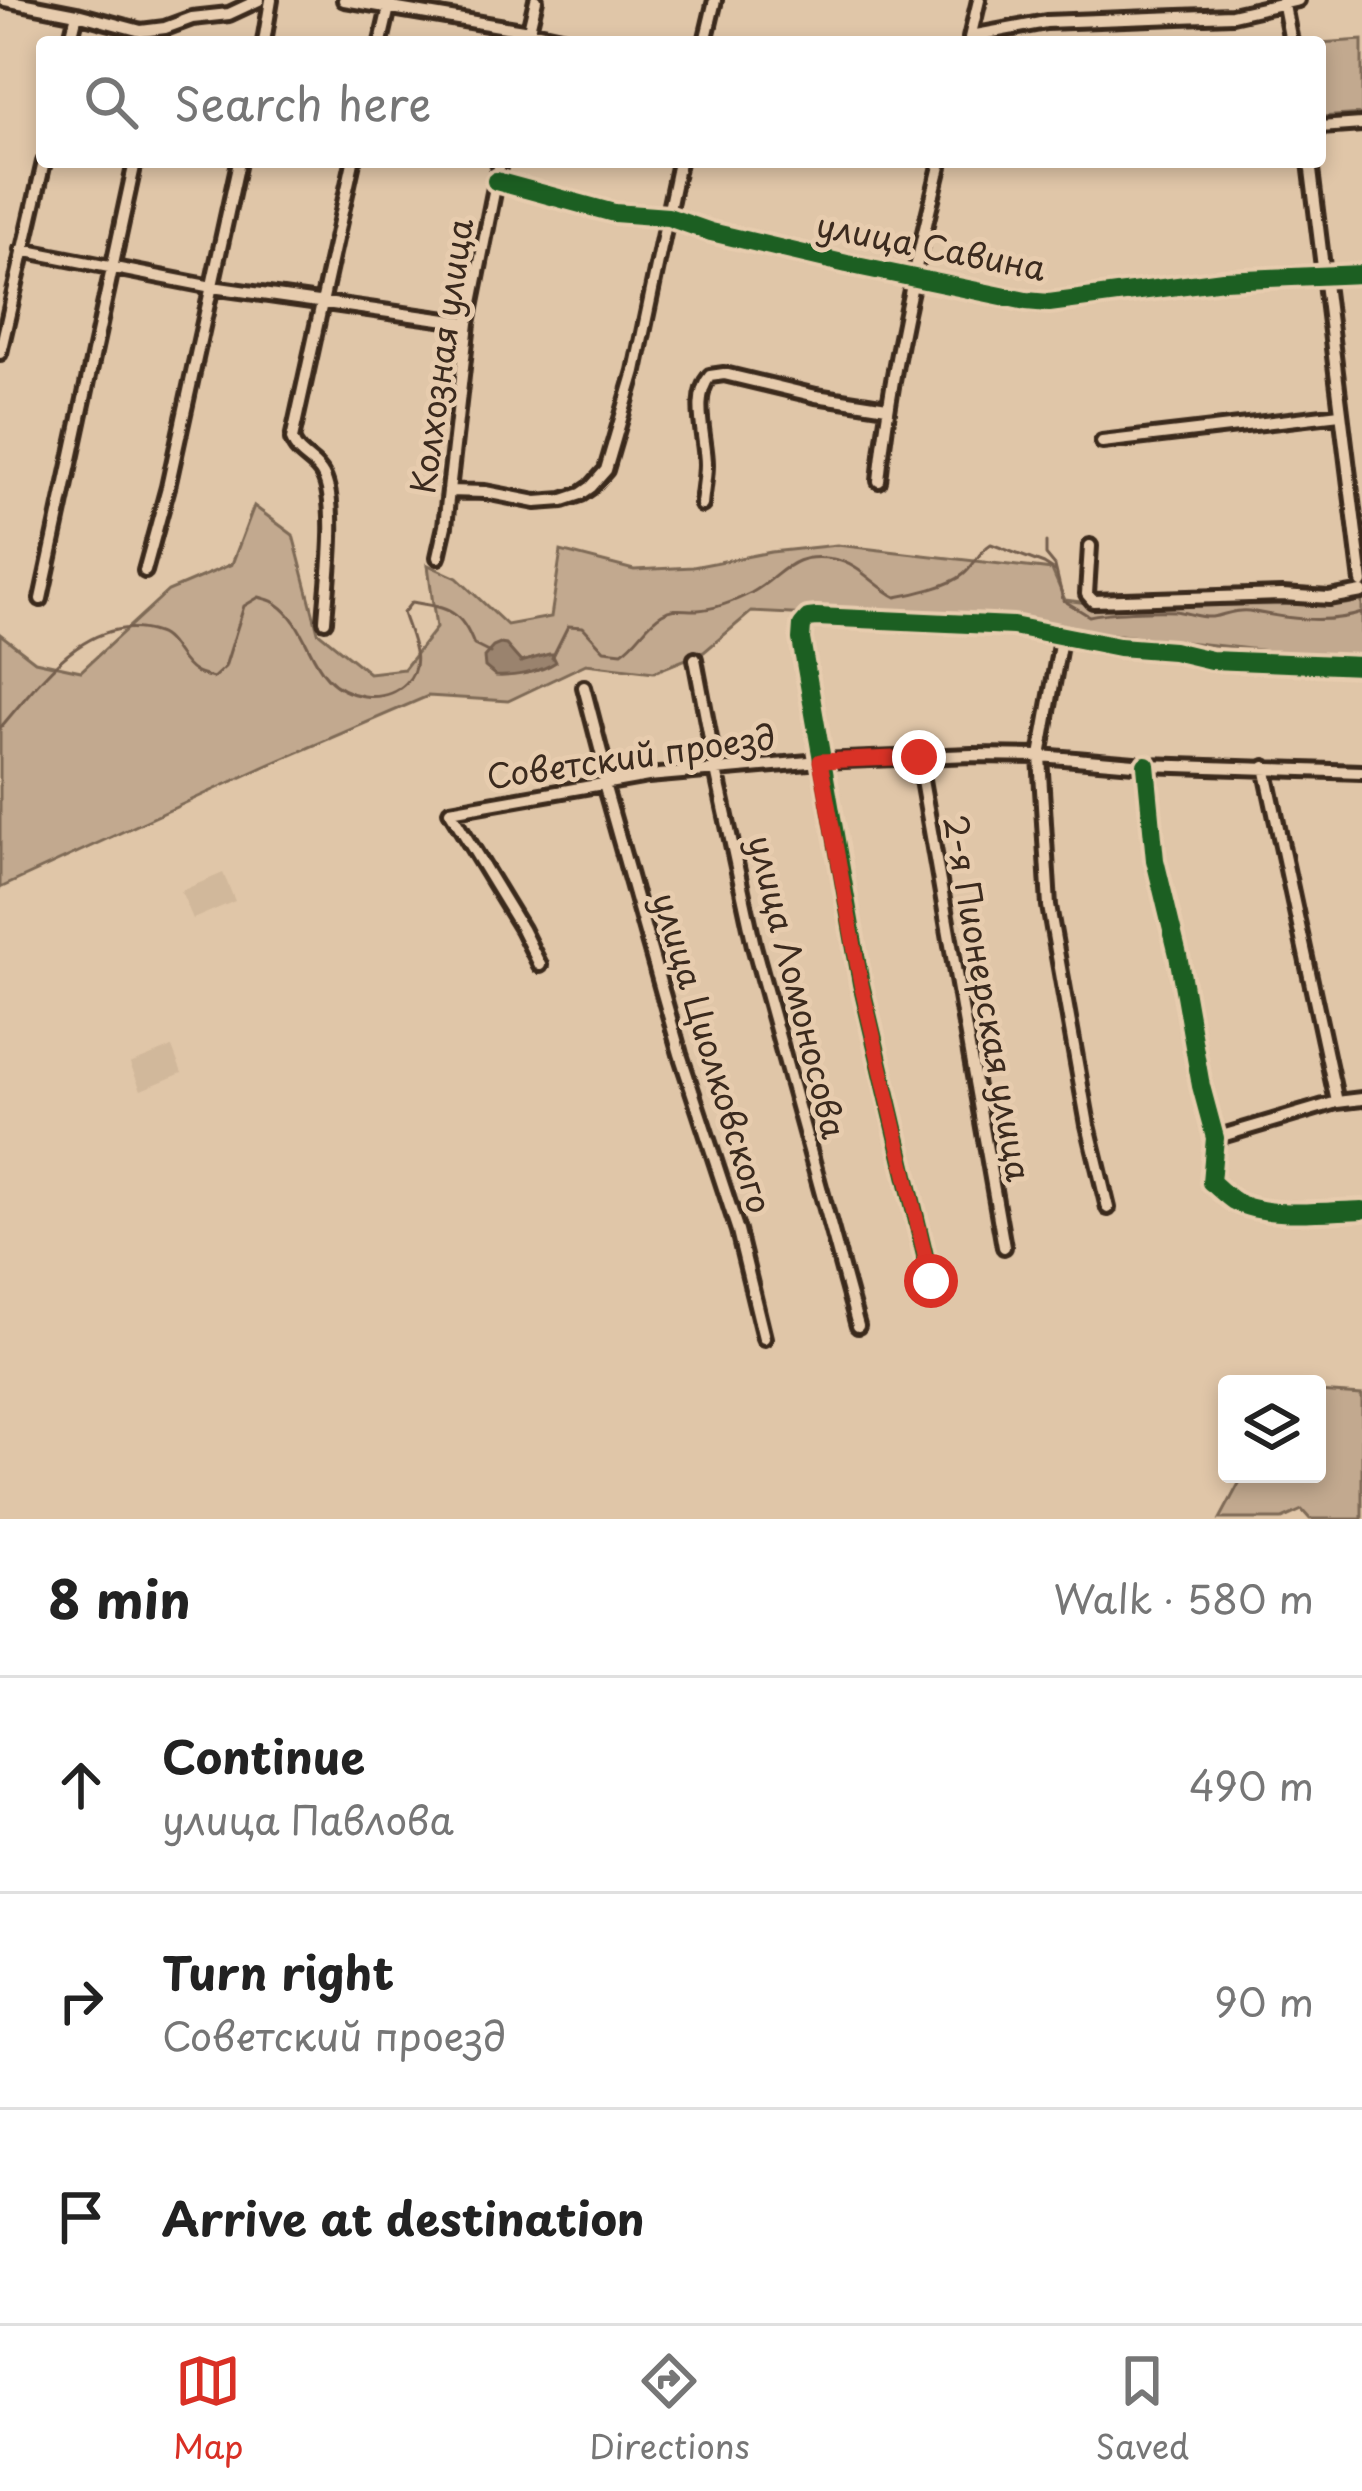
<!DOCTYPE html>
<html lang="en">
<head>
<meta charset="utf-8">
<style>
  body { margin:0; font-family:"Playpen Sans",sans-serif; background:#f6f6f6; color:#222 }
  .controls { position:absolute; right:36px; bottom:36px; display:grid; overflow:hidden; border-radius:12px; box-shadow:0 6px 18px #0003 }
  .controls button { width:108px; height:108px; display:grid; place-items:center; padding:0; border:0; border-bottom:3px solid #e0e0e0; background:#fff; color:#222; font:60px sans-serif }
  .stop { position:absolute; width:36px; height:36px; margin:-27px; border:9px solid #d93025; border-radius:50%; background:#fff }
  .stop.end { background:#d93025; border-color:#fff; box-shadow:0 3px 12px #0008 }
  .list { margin:0; padding:0; list-style:none }
  h2 { display:flex; justify-content:space-between; align-items:center; height:156px; margin:0; padding:0 48px; font-size:51px }
  h2 small { font-size:39px; font-weight:400; color:#767676 }
  .list li { display:grid; grid-template-columns:78px 1fr auto; gap:36px; align-items:center; box-sizing:border-box; height:216px; padding:0 48px; border-top:3px solid #e0e0e0 }
  .list b { display:block; font-size:45px; white-space:nowrap }
  .list p { margin:0; font-size:39px; white-space:nowrap; color:#767676 }
  .list em { font-size:39px; font-style:normal; color:#767676 }
  .icon { flex:none; width:66px; height:66px; fill:none; stroke:currentColor; stroke-width:2; stroke-linecap:round; stroke-linejoin:round }
  .map { position:relative; flex:none; width:1362px; height:1519px; overflow:hidden }
  .search { position:absolute; background:#fff; box-shadow:0 6px 18px #0003; left:36px; right:36px; top:36px; height:132px; display:flex; align-items:center; gap:30px; box-sizing:border-box; padding:0 42px; border-radius:12px; color:#767676; font-size:45px }
  .sheet { height:804px; background:#fff }
  nav { display:flex; justify-content:space-around; align-items:center; box-sizing:border-box; height:168px; border-top:3px solid #e0e0e0; background:#fff; font-size:33px; color:#767676 }
  nav a { display:grid; justify-items:center; gap:6px }
  nav .on { color:#d93025 }
  .map>svg:first-child { display:block }
  .built { fill:#d1b89b }
  .green { fill:#c2a98f; stroke:#7e6a56; stroke-width:3 }
  .water { fill:#9a836e; stroke:#745f4e; stroke-width:3 }
  .lines { fill:none; stroke-linecap:round; stroke-linejoin:round }
  .stream { stroke:#745f4e; stroke-width:3 }
  .minor-casing { stroke:#3b2a1e; stroke-width:20 }
  .minor { stroke:#e7ccae; stroke-width:10 }
  .cycleway-casing { stroke:#e7ccae; stroke-width:26 }
  .cycleway { stroke:#1b5e20; stroke-width:18 }
  .route { stroke:#d93025; stroke-width:15 }
  .labels { text-anchor:middle; stroke-width:10; stroke-linejoin:round; paint-order:stroke }
  .street-label { font-size:33px; fill:#3b2a1e; stroke:#e7ccae }
</style>
</head>
<body>
<div class="map">
<svg width="1362" height="1519" viewBox="0 0 1362 1519">
  <rect width="100%" height="100%" fill="#e0c6a8"/>
  <filter id="ink" filterUnits="userSpaceOnUse"><feTurbulence type="fractalNoise" baseFrequency=".00833" numOctaves="2"/><feDisplacementMap in="SourceGraphic" scale="24" xChannelSelector="R" yChannelSelector="G"/><feConvolveMatrix kernelMatrix="1 2 1 2 8 2 1 2 1" color-interpolation-filters="sRGB"/></filter>
  <g filter="url(#ink)">
    <path class="built" d="M223,873L235,901L193,919L181,891Z
      M172,1047L182,1073L141,1090L130,1064Z"/>
    <path class="green" d="M1362,40V114L1320,117V43Z
      M254,506L293,535L318,632L369,673L404,669L436,628L428,565L457,578L507,625L551,617L561,551L634,570L693,567L771,552L837,545L1052,570L1065,600L1112,606L1346,604L1362,600V661L1038,626L751,612L704,652L654,672L586,664L508,701L428,696L268,765L0,888V634L35,661L81,671L168,591L232,564Z
      M1317,1392L1362,1395V1519H1310L1302,1510L1282,1519H1220L1244,1474H1317Z"/>
    <path class="water" d="M500,644L506,645L521,662L549,654H552L556,662C541,672 514,677 496,676L485,667L484,657L493,647Z"/>
    <g class="lines">
      <path class="stream" d="M1046,542V555L1055,566L1063,600L1089,616C1106,612 1155,610 1174,611C1186,612 1200,618 1212,617C1225,615 1235,609 1249,611C1285,618 1326,625 1362,613
        M552,658L568,626L583,627L604,650L622,652C638,642 645,624 662,614C675,606 685,611 698,610C715,609 735,601 751,593C783,576 789,551 833,559C860,564 873,585 896,597C914,594 950,586 964,574C975,565 978,552 991,544L1044,564L1055,571
        M0,728C38,684 89,609 157,633C173,638 179,663 195,672C200,675 207,676 213,678L225,667L244,606L259,597C265,599 272,600 277,604C315,630 307,688 364,696C380,698 395,694 406,683C426,664 410,636 403,613L412,602C447,608 461,609 474,645L490,653"/>
      <g class="minor-casing">
        <path id="minor" d="M5,0L77,14L141,31L165,28L192,18L229,14L259,0
          M344,0L529,31L579,42
          M1283,0L1291,42
          M971,36L1046,22L1232,15L1298,0
          M970,38L979,0
          M70,42L77,14
          M264,42L271,0
          M381,42L390,3
          M526,42L536,0
          M705,42L715,0
          M1320,127L1362,124
          M1310,162L1362,582
          M496,181L614,213L668,217L711,232L847,264L1026,301L1049,303L1223,280L1362,274
          M22,250L212,287L468,323
          M0,353L44,162
          M1102,442L1340,414
          M879,481C890,373 915,268 941,162
          M449,491L485,492L536,502L563,500L581,494L591,487L606,470L635,371L679,162
          M702,505C703,491 706,478 706,464C706,438 691,398 710,376L724,374L816,396L887,407
          M1090,546L1087,594L1093,601L1282,595L1329,598L1362,592
          M438,557L445,526L468,323L500,162
          M145,571L168,487L239,162
          M41,599L135,162
          M325,621C327,587 339,504 323,475C315,459 298,457 292,439L353,162
          M1062,634L1040,756L1049,906L1088,1125L1108,1208
          M695,659L716,770L754,946L858,1326
          M584,687L609,783
          M918,757L1004,1247
          M1146,765L1155,860L1178,955L1201,1086L1215,1138L1211,1182C1219,1188 1226,1196 1234,1201C1266,1219 1326,1211 1362,1210
          M1265,767L1337,1102
          M604,784L680,1054L738,1231L764,1338
          M540,965L522,929L450,811L648,776L820,761L972,755L1040,756L1146,765L1362,772
          M1215,1138L1337,1102L1362,1099
          M931,1281L861,984L801,639L802,625L808,618L817,617L1013,626L1119,647L1173,651L1211,660L1362,666"/>
      </g>
      <use href="#minor" class="minor"/>
      <g class="cycleway-casing">
        <path id="cycleway" d="M496,181L614,213L668,217L711,232L847,264L1026,301L1049,303L1223,280L1362,274
          M1146,765L1155,860L1178,955L1201,1086L1215,1138L1211,1182C1219,1188 1226,1196 1234,1201C1266,1219 1326,1211 1362,1210
          M931,1281L861,984L801,639L802,625L808,618L817,617L1013,626L1119,647L1173,651L1211,660L1362,666"/>
      </g>
      <use href="#cycleway" class="cycleway"/>
    </g>
  </g>
  <g class="lines" filter="url(#ink)">
    <path class="route" d="M919,757L820,761L861,984L931,1281"/>
  </g>
  <g class="labels">
    <g class="street-label">
      <text transform="translate(931 247) rotate(11)" y="12">улица Савина</text>
      <text transform="translate(442 356) rotate(-82)" y="12">Колхозная улица</text>
      <text transform="translate(631 757) rotate(-8)" y="12">Советский проезд</text>
      <text transform="translate(797 987) rotate(76)" y="12">улица Ломоносова</text>
      <text transform="translate(987 998) rotate(80)" y="12">2-я Пионерская улица</text>
      <text transform="translate(712 1053) rotate(73)" y="12">улица Циолковского</text>
    </g>
  </g>
</svg>
<div class="controls">
<button><svg class="icon" aria-label="layers" viewBox="0 0 24 24"><path d="M12 4l9 5-9 5-9-5zM3 14l9 5 9-5"/></svg></button>
</div>
<div class="stop" style="left:931px;top:1281px"></div>
<div class="stop end" style="left:919px;top:757px"></div>
<div class="search"><svg class="icon" aria-label="search" viewBox="0 0 24 24"><circle cx="10" cy="10" r="6"/><path d="M15 15l6 6"/></svg>Search here</div>
</div>
<section class="sheet">
<h2>8 min<small>Walk · 580 m</small></h2>
<ul class="list">
<li><svg class="icon" aria-label="ahead" viewBox="0 0 24 24"><path d="M12 20V5M6 11l6-6 6 6"/></svg><div><b>Continue</b><p>улица Павлова</p></div><em>490 m</em></li>
<li><svg class="icon" aria-label="right" viewBox="0 0 24 24"><path d="M7 20v-9h11M14 6l5 5-5 5"/></svg><div><b>Turn right</b><p>Советский проезд</p></div><em>90 m</em></li>
<li><svg class="icon" aria-label="arrive" viewBox="0 0 24 24"><path d="M6 21V4h12l-3 4 3 4H6"/></svg><div><b>Arrive at destination</b></div></li>
</ul>
</section>
<nav>
<a class="on"><svg class="icon" aria-label="map" viewBox="0 0 24 24"><path d="M3 6l6-2 6 2 6-2v14l-6 2-6-2-6 2zM9 4v14M15 6v14"/></svg>Map</a>
<a><svg class="icon" aria-label="directions" viewBox="0 0 24 24"><path d="M12 3l9 9-9 9-9-9zM9 14v-3h6M13 9l2 2-2 2"/></svg>Directions</a>
<a><svg class="icon" aria-label="saved" viewBox="0 0 24 24"><path d="M7 4h10v16l-5-4-5 4z"/></svg>Saved</a>
</nav>
</body>
</html>
